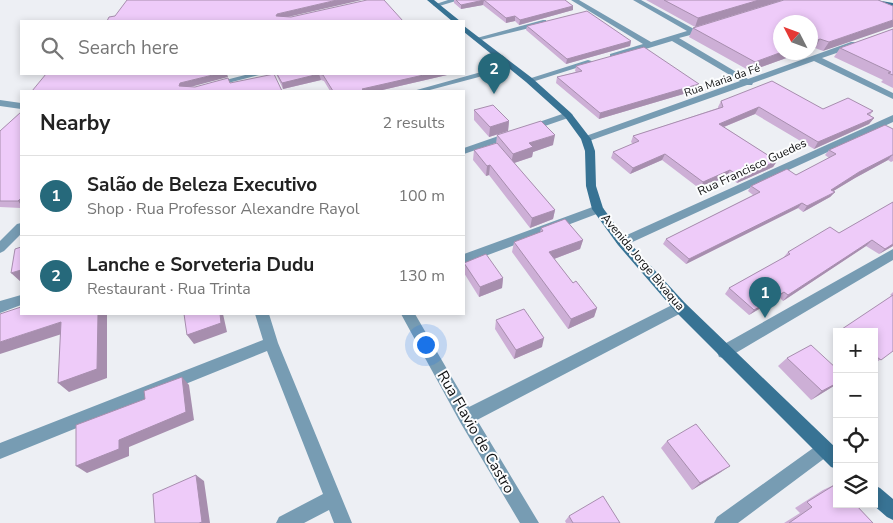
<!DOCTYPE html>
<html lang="en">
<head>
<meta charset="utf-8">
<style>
  body { margin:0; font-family:"Nunito Sans",sans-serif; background:#f6f6f6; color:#222 }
  .controls { position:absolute; right:15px; bottom:15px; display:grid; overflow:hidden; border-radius:0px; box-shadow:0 2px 8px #0003 }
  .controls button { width:45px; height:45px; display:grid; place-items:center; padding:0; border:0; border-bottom:1px solid #e0e0e0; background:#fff; color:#222; font:25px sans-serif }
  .compass { position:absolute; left:773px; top:15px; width:45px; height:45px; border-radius:50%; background:#fff; box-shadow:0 2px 8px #0003; rotate:312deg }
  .you { position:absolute; left:425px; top:344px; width:18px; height:18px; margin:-12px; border:4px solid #fff; border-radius:50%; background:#1a73e8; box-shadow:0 0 0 8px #1a73e833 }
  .badge { display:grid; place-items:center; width:32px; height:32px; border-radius:50%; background:#26697b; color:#fff; font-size:16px; font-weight:700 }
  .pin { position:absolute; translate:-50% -41px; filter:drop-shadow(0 1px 2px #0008) }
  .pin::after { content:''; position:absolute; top:26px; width:18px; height:15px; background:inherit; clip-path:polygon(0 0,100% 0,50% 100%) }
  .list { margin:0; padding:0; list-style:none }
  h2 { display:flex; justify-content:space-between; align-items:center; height:65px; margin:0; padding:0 20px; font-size:21px }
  h2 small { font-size:16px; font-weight:400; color:#767676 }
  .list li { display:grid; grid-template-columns:32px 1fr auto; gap:15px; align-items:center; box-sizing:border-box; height:80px; padding:0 20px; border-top:1px solid #e0e0e0 }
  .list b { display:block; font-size:19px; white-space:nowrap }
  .list p { margin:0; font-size:16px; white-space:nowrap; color:#767676 }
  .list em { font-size:16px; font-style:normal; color:#767676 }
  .icon { flex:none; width:28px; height:28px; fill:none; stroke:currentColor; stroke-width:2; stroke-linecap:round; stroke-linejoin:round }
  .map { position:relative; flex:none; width:893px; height:523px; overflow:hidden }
  .search { position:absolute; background:#fff; box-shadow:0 2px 8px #0003; left:20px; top:20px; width:445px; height:55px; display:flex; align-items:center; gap:12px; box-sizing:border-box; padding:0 18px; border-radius:0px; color:#767676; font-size:19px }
  .panel { position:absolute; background:#fff; box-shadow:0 2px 8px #0003; left:20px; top:90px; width:445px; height:225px; border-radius:0px }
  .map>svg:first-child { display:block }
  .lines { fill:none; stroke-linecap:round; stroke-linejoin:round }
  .street { fill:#779cb3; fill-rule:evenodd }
  .secondary { fill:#387394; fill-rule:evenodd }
  .wall { fill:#cdafd6 }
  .shaded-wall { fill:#a78eae }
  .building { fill:#eecbf9; stroke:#a78eae }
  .labels { text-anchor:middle; stroke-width:4; stroke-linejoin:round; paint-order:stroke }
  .far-street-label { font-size:11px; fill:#0d0e0f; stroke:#fcfdfe }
  .street-label { font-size:12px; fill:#0d0e0f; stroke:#fcfdfe }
  .near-street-label { font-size:15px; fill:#0d0e0f; stroke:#fcfdfe }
</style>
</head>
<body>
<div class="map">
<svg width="893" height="523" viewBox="0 0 893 523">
  <rect width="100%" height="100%" fill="#edeff4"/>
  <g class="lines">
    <path class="street" d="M448,0H459L436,7L433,5Z
      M571,0H579L651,42L687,31L633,0H641L694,29L709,26V30L679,38L748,79L851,42H857V46L822,58L893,93V99L814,61L753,83L752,85H747L589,141H583V137L740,81L672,41L616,58H610V54L643,44Z
      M543,20H546V24L477,41L473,39Z
      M588,60L595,62L532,82L525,80Z
      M510,64L514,66L513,68L426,91H413Z
      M249,74H263L197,91H183Z
      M0,100L21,103V109L0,106Z
      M568,112L573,115L571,117L464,154V148Z
      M893,115V122L626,245L622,246L616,242L618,239Z
      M598,205L604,209L602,212L464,264V254Z
      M21,223V234L4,251L0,253V241L17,224Z
      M893,249V260L729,357L724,358L719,357L717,352L719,347Z
      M21,295V305L0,313V301Z
      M680,301L685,303L687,307L685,311L477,420L539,523H520L460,422L401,314H415L469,407Z
      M255,314H269L278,343L352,523H334L329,510L304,523H276L279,517L323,494L267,351L0,459V443L263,340Z
      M823,441L829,443L831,449L829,455L738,523H714L717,517Z"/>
    <path class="secondary" d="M427,0H434L460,21H452Z
      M876,0L893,3V7L877,1Z
      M464,26L532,78L571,113L591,139L595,151L596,186L603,208L626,239L685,303L837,449V469L831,467L675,311L618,245L592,209L586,186L585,151L581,139L565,117L526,82L464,32Z
      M874,485L880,488L893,499V520L887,517L872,504H874Z"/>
  </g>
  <path class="wall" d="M454,0H565L573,6V10L519,25L515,21L506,23L483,5L461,9L454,3Z
    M646,0H783L695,27Z
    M878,0L823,51L815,48L780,52H803L750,71L689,37L693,28Z
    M527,26L631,41L630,46L566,64L526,30Z
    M893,29V88L881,82L883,80L834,57L840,48Z
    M576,66L697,90L599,119L556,83L557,77L576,72L575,71Z
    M276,74H447V75L378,91H330L324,81L321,80L283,89Z
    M721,101L823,109L873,111L870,115L874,118L869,124L814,149L755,114L724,127L777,161L773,167L737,183L727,176L700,189L662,160L630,174L611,158L613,152L633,144L631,142L633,136L718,108V107Z
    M474,110L509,121L508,131L489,137L474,120Z
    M21,112V208L0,207V131Z
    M893,129V161L891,162L888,160L855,178L833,191L835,192L830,197L803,212L798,208L686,264L663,244L666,239L753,195L748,191L751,186L796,175L829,158L825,155L829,150Z
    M497,135L553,145L533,152L532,157L514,163L555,210L553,219L530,228L489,175L486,176L473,160L474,150L496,144Z
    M893,202V246L879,254L866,246L783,301L779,297L749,315L725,294L729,288L783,258L788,252L839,233Z
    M541,228L583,240L580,249L554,259L573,283L597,308L594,317L568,329L512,252L514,242L540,233Z
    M464,263L503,278L502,288L479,297L464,273Z
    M893,292V351L874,364V332H839L892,296L890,295Z
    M496,320L542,347L514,359L495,329Z
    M787,358L837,369V384L811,400L778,366Z
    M667,441L721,472L692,490L661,448Z
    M836,484L873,523H784L800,513L795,508L823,490Z
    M569,516L620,523H566L565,521Z"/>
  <path class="shaded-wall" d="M337,0H362L279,19L276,16L277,14Z
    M484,0L483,5L461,9V5Z
    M759,0H783L695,27L698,18Z
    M573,6V10L519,25L520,20Z
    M515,16V21L506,23V18Z
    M893,20V27L823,51L829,42Z
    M820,39L815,48L810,50V43Z
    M631,41L630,46L566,64L567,59Z
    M782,52H803L750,71L755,62Z
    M217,74H227L228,77L183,89L179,86L180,83Z
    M319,74L321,80L283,89L282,83Z
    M428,74H447V75L378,91H363L362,89Z
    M699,84L697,90L599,119L600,113Z
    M759,107L755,114L716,130L719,124Z
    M874,118L869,124L814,149L818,142Z
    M509,121L508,131L489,137L490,127Z
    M555,135L553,145L533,152L532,157L511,164L513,154L529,143Z
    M665,154L662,160L630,174L633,168Z
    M892,155L888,160L855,178L827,195L831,190L859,172Z
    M777,161L773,167L737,183L740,177Z
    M490,165L489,175L486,176L487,166Z
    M730,170L727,176L700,189L703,182Z
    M835,192L830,197L803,212L807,206Z
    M21,198V205L18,201Z
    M802,203L798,208L686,264L689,259Z
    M555,210L553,219L530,228L532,218Z
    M583,240L580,249L546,262L549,252Z
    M872,240L866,246L783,301L788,295Z
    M893,244V246L879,254L885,249Z
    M21,270V282L11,273Z
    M503,278L502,288L479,297L480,287Z
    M784,292L779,297L749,315L754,310Z
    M597,308L594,317L568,329L571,319Z
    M98,314H107V378L69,392L58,383Z
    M220,314H223L227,332L194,344L187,335Z
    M61,322L71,331L0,354V342Z
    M544,338L542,347L514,359L516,350Z
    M182,377L189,385L194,420L129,447V456L87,473L76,466L119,440Z
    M837,383V384L811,400L822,391Z
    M730,466L721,472L692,490L700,483Z
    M196,475L204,481L210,523H199Z"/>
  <path class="building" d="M127,0H337L277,14L276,16L291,17L367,0H384L403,21H107L109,17L115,16Z
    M456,0H565L573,6L520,20L515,16L506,18L484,0L461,5Z
    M664,0H759L698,18Z
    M784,0H878L893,6V20L829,42L820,39L810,43V22H780V52H782L755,62L693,28Z
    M587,11L631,41L567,59L527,26Z
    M893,29V75L888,73L891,72L840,48Z
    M644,47L699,84L600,113L557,77L582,71L576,66Z
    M46,74H217L180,83L179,86L195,87L228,78L230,83L274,74L282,91H32Z
    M277,74H428L362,89L364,91H333L323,75L319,74L282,83Z
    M772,81L823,109L848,98L873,111L867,114L874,118L818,142L759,107L719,124L777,161L740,177L730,170L703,182L665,154L633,168L613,152L639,141L633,136L723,107L721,101Z
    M493,105L509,121L490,127L474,110Z
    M21,112V198L18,201H0V131Z
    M541,121L555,135L529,143L533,147L513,154L497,135Z
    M885,125L893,129V155H892L859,172L831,190L835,192L807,206L802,203L689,259L666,239L760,192L751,186L787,169L796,175L836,154L829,150Z
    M497,143L555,210L532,218L490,165L487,166L474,150Z
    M893,202V244L885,249L872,240L788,295L784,292L754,310L729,288L790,254L788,252L830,227L839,233Z
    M565,219L583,240L549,252L573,283L576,281L597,308L571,319L514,242L543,231L541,228Z
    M21,247V270L11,273L15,249Z
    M486,254L503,278L480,287L464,263Z
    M893,295V351L881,360L874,355V332H845L842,329Z
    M21,307V314H98L97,369L58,383L61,322L0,342V314Z
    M524,309L544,338L516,350L496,320Z
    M184,314H220L221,323L187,335Z
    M811,345L837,369V383L822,391L787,358Z
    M182,377L186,412L119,440V449L76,466V425L145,399L144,391Z
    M696,424L730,466L700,483L667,441Z
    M196,475L202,522L199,523H155L153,494Z
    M836,484L837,485V504H855L873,523H789L812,507L807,502Z
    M603,496L620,523H573L569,516Z"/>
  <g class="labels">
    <g class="far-street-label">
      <text transform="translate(722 80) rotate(-19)" y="4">Rua Maria da Fé</text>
    </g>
    <g class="street-label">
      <text transform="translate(752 167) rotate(-25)" y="4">Rua Francisco Guedes</text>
      <text transform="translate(643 262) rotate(50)" y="4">Avenida Jorge Bivaqua</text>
    </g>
    <g class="near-street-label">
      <text transform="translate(476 432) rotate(60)" y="5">Rua Flavio de Castro</text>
    </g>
  </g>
</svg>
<div class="controls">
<button>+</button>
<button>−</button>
<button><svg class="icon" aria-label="locate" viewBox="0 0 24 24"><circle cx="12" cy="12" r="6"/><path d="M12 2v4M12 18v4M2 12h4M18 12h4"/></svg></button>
<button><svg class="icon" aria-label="layers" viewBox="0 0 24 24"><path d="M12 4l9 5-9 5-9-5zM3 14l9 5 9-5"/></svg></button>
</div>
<svg class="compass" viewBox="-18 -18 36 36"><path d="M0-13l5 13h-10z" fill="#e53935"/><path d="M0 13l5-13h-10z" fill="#767676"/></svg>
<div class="you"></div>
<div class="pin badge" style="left:765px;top:318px">1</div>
<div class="pin badge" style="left:494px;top:94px">2</div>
<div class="search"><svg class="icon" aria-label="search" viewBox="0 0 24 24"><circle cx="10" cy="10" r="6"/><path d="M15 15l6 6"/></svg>Search here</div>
<section class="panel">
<h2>Nearby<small>2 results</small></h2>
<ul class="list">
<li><span class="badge">1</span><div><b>Salão de Beleza Executivo</b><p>Shop · Rua Professor Alexandre Rayol</p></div><em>100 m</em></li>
<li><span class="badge">2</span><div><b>Lanche e Sorveteria Dudu</b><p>Restaurant · Rua Trinta</p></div><em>130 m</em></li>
</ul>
</section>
</div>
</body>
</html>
